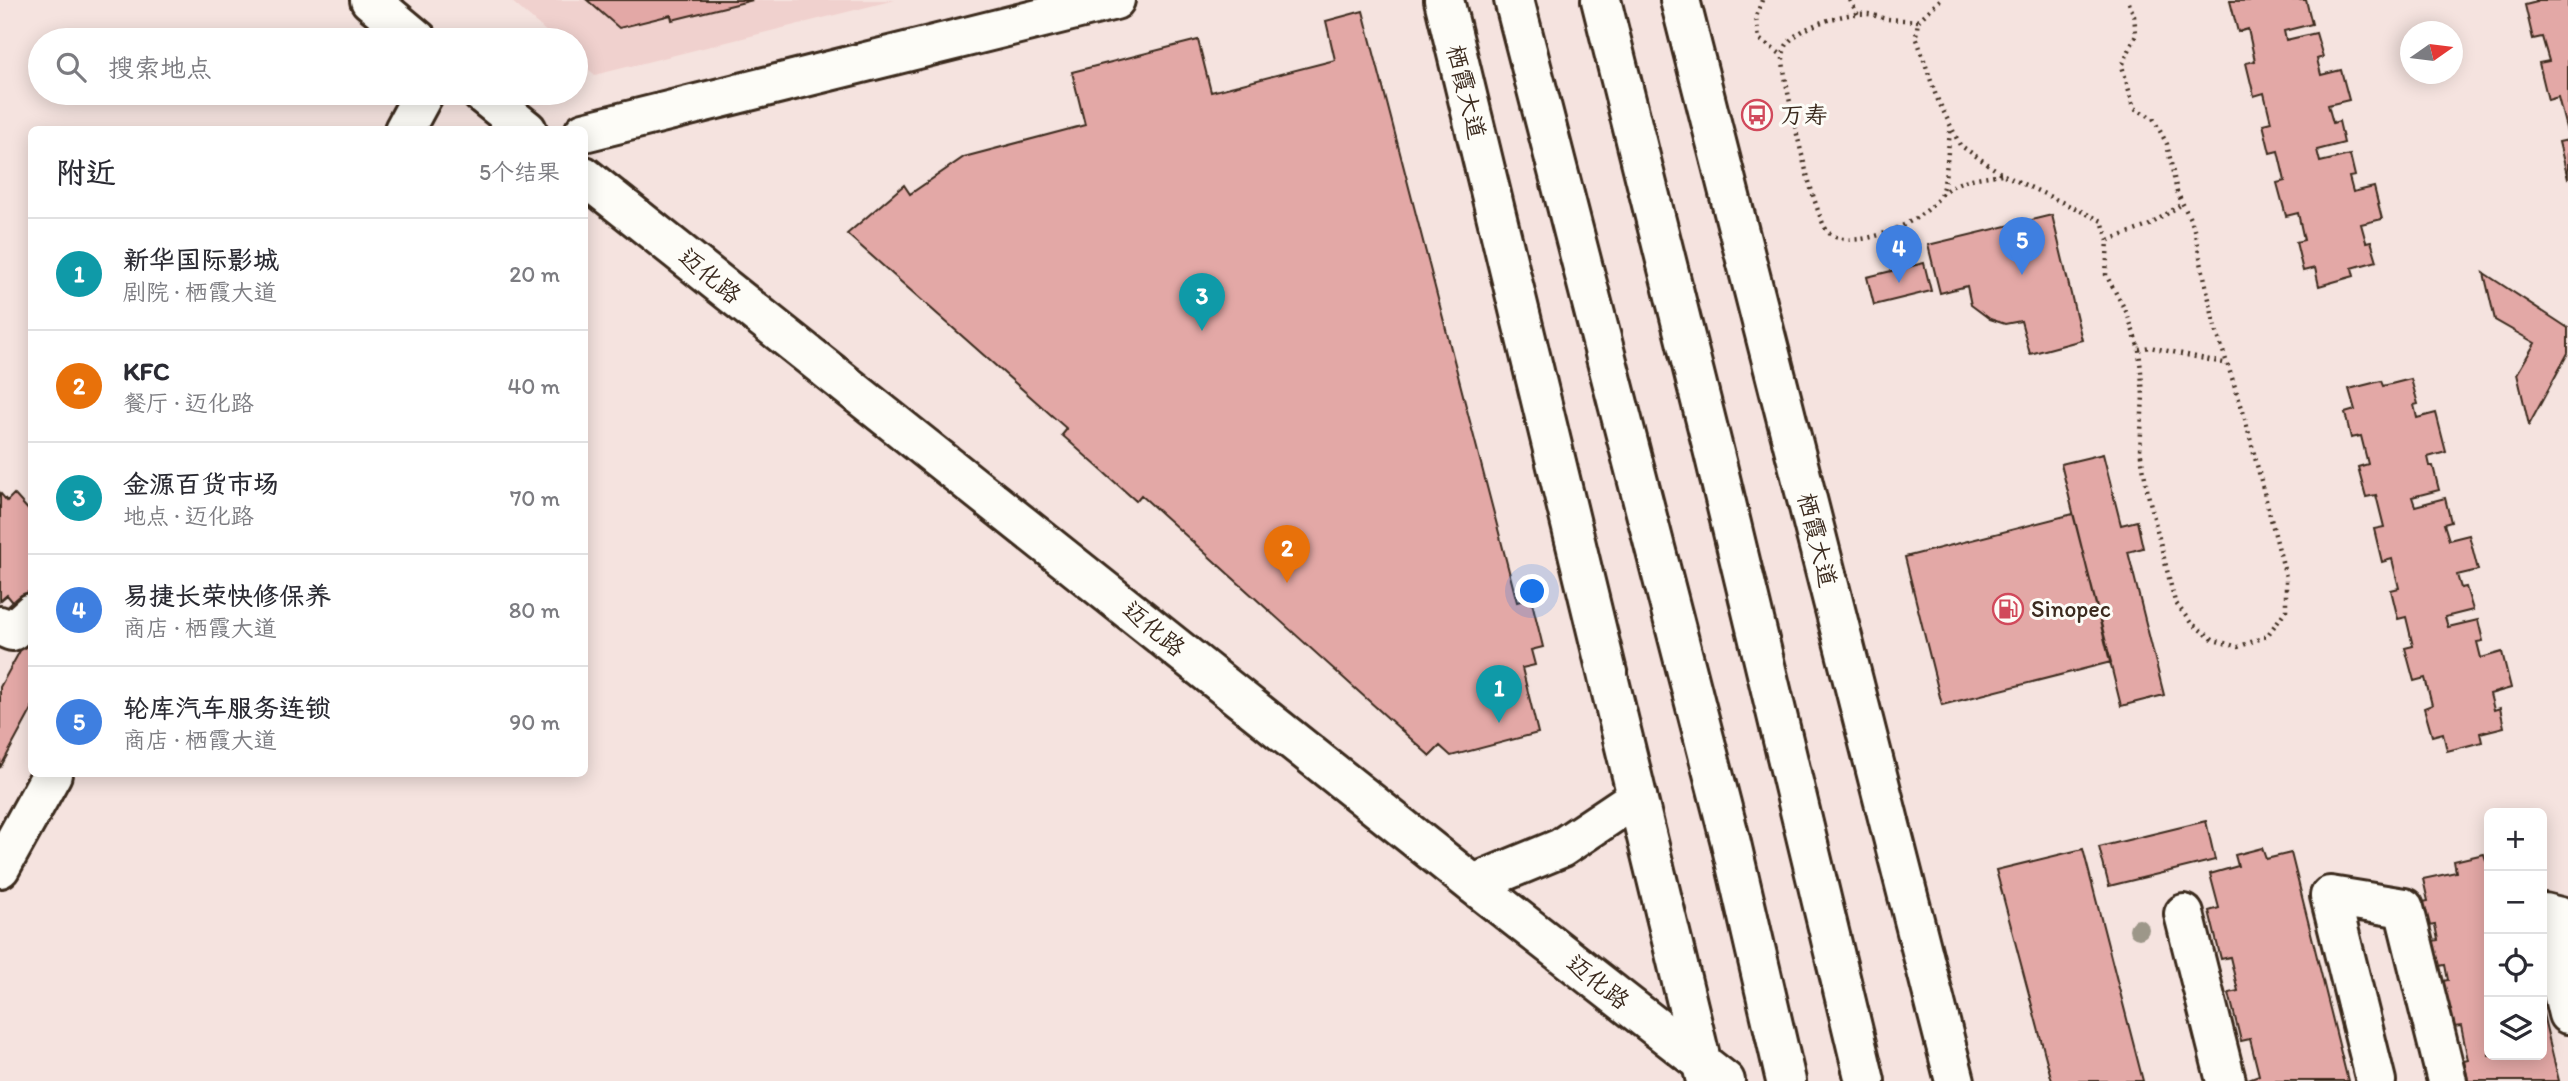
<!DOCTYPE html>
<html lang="zh">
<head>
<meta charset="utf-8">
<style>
  body { margin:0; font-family:Itim,"LXGW WenKai TC",sans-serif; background:#f7f7f7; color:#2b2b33 }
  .controls { position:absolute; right:21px; bottom:21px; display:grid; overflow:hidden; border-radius:10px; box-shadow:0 4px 18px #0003 }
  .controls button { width:63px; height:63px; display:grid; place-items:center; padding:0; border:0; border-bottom:2px solid #e1e1e2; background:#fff; color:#2b2b33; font:35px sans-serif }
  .compass { position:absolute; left:2400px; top:21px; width:63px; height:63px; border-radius:50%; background:#fff; box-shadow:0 4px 18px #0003; rotate:76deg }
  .you { position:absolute; left:1533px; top:592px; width:24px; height:24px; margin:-18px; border:5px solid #fff; border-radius:50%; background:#1a73e8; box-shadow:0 0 0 10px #1a73e833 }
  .badge { display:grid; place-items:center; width:46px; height:46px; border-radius:50%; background:#1a73e8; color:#fff; font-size:23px; font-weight:700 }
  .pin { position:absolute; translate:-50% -58px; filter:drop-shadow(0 2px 4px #0008) }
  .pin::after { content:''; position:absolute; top:37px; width:24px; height:21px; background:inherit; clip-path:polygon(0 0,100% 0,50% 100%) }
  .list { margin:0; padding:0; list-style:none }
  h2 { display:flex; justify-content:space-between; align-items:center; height:91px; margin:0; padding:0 28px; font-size:30px }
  h2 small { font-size:23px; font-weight:400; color:#7c7c81 }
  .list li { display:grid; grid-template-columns:46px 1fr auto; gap:21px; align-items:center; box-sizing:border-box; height:112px; padding:0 28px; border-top:2px solid #e1e1e2 }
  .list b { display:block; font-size:26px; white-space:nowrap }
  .list p { margin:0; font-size:23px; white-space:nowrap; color:#7c7c81 }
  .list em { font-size:23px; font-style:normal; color:#7c7c81 }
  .icon { flex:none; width:38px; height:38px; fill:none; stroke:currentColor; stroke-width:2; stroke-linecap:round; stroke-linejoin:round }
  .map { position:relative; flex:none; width:2568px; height:1081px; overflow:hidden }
  .search { position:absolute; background:#fff; box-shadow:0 4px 18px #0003; left:28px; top:28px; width:560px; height:77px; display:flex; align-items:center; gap:18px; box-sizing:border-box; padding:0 24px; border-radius:38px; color:#7c7c81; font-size:26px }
  .panel { position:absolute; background:#fff; box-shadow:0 4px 18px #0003; left:28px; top:126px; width:560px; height:651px; border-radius:10px }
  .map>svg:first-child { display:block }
  .built { fill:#f0d1ce }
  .building { fill:#e3a8a6; stroke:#3b2a1e; stroke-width:2 }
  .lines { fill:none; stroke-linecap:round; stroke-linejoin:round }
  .minor-casing { stroke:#3b2a1e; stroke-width:44 }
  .major-casing { stroke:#3b2a1e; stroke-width:44 }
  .highway-casing { stroke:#3b2a1e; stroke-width:44 }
  .path { stroke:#3b2a1e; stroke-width:4.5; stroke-dasharray:2 5; stroke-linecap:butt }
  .minor { stroke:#fdfcf7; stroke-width:38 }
  .major { stroke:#fdfcf7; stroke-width:38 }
  .highway { stroke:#fdfcf7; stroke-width:38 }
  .tree { fill:#9d9789 }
  .labels { text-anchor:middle; stroke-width:6; stroke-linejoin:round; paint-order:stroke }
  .street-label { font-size:24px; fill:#3b2a1e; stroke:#fdfcf7 }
  .poi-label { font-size:24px; fill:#3b2a1e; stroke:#fdfcf7; text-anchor:start }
</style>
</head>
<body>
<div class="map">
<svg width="2568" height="1081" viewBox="0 0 2568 1081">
  <rect width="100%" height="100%" fill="#f5e3df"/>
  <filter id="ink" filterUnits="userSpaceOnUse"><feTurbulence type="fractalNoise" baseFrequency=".0143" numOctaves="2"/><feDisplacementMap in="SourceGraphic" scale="14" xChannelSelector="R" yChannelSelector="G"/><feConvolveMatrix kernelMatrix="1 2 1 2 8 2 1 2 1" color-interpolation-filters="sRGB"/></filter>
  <g filter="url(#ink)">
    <path class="built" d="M510,0H895L595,75L576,58V40H556Z"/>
    <path class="building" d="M587,0H753L672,20L671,15L619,28Z
      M2300,0H2306L2312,24L2284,31L2286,40L2316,33L2323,57L2317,59L2321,75L2341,70L2349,100L2328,105L2333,123L2339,121L2344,143L2317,150L2320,162L2350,155L2355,176L2349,177L2353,192L2374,187L2382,219L2361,224L2366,242L2371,241L2377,261L2352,268L2354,276L2319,286L2315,268L2303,271L2296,242L2304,240L2298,213L2286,216L2277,183L2285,181L2278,151L2270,153L2263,124L2271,122L2264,93L2254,96L2246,63L2255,61L2248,29L2238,32L2230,1Z
      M2536,0H2568V136L2558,97L2548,100L2539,63L2549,61L2542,37L2533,39L2525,5L2537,2Z
      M1363,11L1517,602L1531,598L1543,647L1531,650L1535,665L1522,668L1538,733L1451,756L1440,746L1430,756L1141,495L1136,501L1062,435L1067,429L847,234L904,185L910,194L964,157L1085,125L1072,72L1198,40L1211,92L1335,60L1326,21Z
      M2568,140V179L2559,142Z
      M2052,215L2082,340L2030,354L2021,321L2005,324L1990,319L1971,305L1967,286L1940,293L1928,245Z
      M1924,263L1931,291L1874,305L1867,277Z
      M2484,273L2568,328V353L2529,425L2517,374L2535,343L2495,320Z
      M2411,379L2418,404L2414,405L2417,418L2436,413L2446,452L2428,457L2430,466H2433L2439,490L2412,497L2415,506L2445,498L2451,522L2444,524L2449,540L2469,535L2478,570L2457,575L2461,588L2466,587L2473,610L2445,617L2448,627L2478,620L2483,641L2477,642L2481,658L2502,652L2511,688L2490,694L2494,710L2500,708L2504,727L2480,733L2482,742L2447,751L2443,733L2432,736L2424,708L2432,705L2425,678L2414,681L2405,648L2413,646L2406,617L2398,619L2391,590L2399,588L2392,559L2382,562L2374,529L2384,527L2376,495L2366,497L2358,467L2368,464L2361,436L2351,438L2345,413L2355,410L2349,389L2381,381L2383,386Z
      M2103,454L2121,525L2137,521L2143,548L2128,552L2164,695L2121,706L2061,464Z
      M0,493L7,501L14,494L32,514V604L22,613L7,595L0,601Z
      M2073,514L2111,662L1942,705L1905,557Z
      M32,629V709L0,768V687Z
      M2206,821L2215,860L2109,886L2099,847Z
      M2262,848L2266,859L2291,853L2348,1081H2249L2248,1079L2259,1075L2250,1039L2241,1041L2229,993L2238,991L2230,957L2221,959L2209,911L2219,908L2210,874L2238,866L2235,855Z
      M2083,849L2143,1081H2052L1996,870Z
      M2484,854L2487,863H2489V1055H2542V1010L2559,1081H2468L2464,1061L2468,1060L2461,1026L2454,1027L2443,981L2448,980L2445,965L2439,966L2433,941L2438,940L2435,925L2429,926L2423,902L2428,901L2423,879L2456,872L2454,861Z"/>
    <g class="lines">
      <g class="minor-casing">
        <path id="minor" d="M370,0L418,40
          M481,93L527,130
          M404,130L424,93
          M584,132L1115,0
          M584,176L1473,884L1725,1081
          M0,626L12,631L32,613
          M0,868L52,774
          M1473,884L1561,848L1637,797
          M2184,914L2226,1081
          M2568,919L2544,913L2568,1014
          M2376,1081L2330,896L2404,908L2447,1081"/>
      </g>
      <g class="major-casing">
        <path id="major" d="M1444,0L1706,1081
          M1680,0L1955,1081"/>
      </g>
      <g class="highway-casing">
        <path id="highway" d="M1514,0L1730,839L1786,1081
          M1601,0L1714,453L1865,1081"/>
      </g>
      <path class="path" d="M1762,0L1756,17L1759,39L1782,55
        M1850,0L1858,15
        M1940,0L1918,21L1916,36L1936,96L1960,145L2002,174L2102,221L2108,240L2106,275L2127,313L2139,349L2143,395L2140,450L2148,494L2175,602L2191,623L2214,640L2238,647L2267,636L2286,610V577L2243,411L2215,327L2193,225L2177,192L2167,144L2153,118L2134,108L2122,66L2136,35L2134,16L2128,0
        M1918,21C1908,20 1897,20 1887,19C1880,18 1873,14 1866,14C1845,12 1801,26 1788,43C1785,47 1783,53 1783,58C1783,81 1814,217 1828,232C1851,255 1928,221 1940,195C1948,178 1947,147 1951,127
        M1941,195C1958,178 1979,178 2002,174
        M2109,240L2148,226L2182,204
        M2139,349L2150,347L2228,364"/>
      <use href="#minor" class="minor"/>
      <use href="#major" class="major"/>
      <use href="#highway" class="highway"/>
    </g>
    <circle class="tree" cx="2139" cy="929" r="10"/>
  </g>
  <defs>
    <g id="bus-ring" transform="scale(1.575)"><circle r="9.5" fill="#fdfcf7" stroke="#d1495b" stroke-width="1.5"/><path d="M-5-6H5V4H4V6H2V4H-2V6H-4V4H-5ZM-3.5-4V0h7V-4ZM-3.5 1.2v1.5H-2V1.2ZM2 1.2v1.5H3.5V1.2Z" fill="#d1495b"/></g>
    <g id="fuel-ring" transform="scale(1.575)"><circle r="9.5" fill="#fdfcf7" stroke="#d1495b" stroke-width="1.5"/><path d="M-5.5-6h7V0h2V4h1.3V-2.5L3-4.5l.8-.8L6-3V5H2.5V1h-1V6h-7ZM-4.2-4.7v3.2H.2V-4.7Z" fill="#d1495b"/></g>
  </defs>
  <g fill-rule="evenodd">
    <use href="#bus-ring" x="1757" y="115"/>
    <use href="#fuel-ring" x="2008" y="609"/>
  </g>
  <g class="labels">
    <g class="street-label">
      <text transform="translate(1466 92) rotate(76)" y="8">栖霞大道</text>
      <text transform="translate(710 276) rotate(39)" y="8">迈化路</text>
      <text transform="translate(1817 540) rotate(76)" y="8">栖霞大道</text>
      <text transform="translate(1154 629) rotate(39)" y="8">迈化路</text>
      <text transform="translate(1598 982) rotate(38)" y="8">迈化路</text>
    </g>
    <g class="poi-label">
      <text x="1780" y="123">万寿</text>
      <text x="2031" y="617">Sinopec</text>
    </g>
  </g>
</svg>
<div class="controls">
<button>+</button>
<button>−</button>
<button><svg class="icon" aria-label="locate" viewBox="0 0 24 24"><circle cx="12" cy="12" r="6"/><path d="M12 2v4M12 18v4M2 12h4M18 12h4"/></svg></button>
<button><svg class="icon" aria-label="layers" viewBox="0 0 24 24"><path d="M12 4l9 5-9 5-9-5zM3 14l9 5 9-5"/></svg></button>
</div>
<svg class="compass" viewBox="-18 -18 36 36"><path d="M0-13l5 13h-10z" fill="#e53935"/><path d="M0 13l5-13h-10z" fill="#7c7c81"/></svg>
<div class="you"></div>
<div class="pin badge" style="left:1499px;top:723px;background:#0f9aa8">1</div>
<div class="pin badge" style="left:1287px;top:583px;background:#e8710a">2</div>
<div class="pin badge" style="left:1202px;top:331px;background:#0f9aa8">3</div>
<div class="pin badge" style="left:1899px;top:283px;background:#3f7fe0">4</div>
<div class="pin badge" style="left:2022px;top:275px;background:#3f7fe0">5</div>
<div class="search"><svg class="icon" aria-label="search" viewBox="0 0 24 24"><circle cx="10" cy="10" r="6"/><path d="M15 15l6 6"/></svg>搜索地点</div>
<section class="panel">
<h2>附近<small>5个结果</small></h2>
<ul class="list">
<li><span class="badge" style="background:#0f9aa8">1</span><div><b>新华国际影城</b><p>剧院 · 栖霞大道</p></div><em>20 m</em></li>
<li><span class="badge" style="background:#e8710a">2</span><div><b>KFC</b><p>餐厅 · 迈化路</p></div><em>40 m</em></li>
<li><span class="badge" style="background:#0f9aa8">3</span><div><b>金源百货市场</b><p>地点 · 迈化路</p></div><em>70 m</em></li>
<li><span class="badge" style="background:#3f7fe0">4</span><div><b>易捷长荣快修保养</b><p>商店 · 栖霞大道</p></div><em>80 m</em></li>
<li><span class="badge" style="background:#3f7fe0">5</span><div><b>轮库汽车服务连锁</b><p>商店 · 栖霞大道</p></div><em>90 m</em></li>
</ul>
</section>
</div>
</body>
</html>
